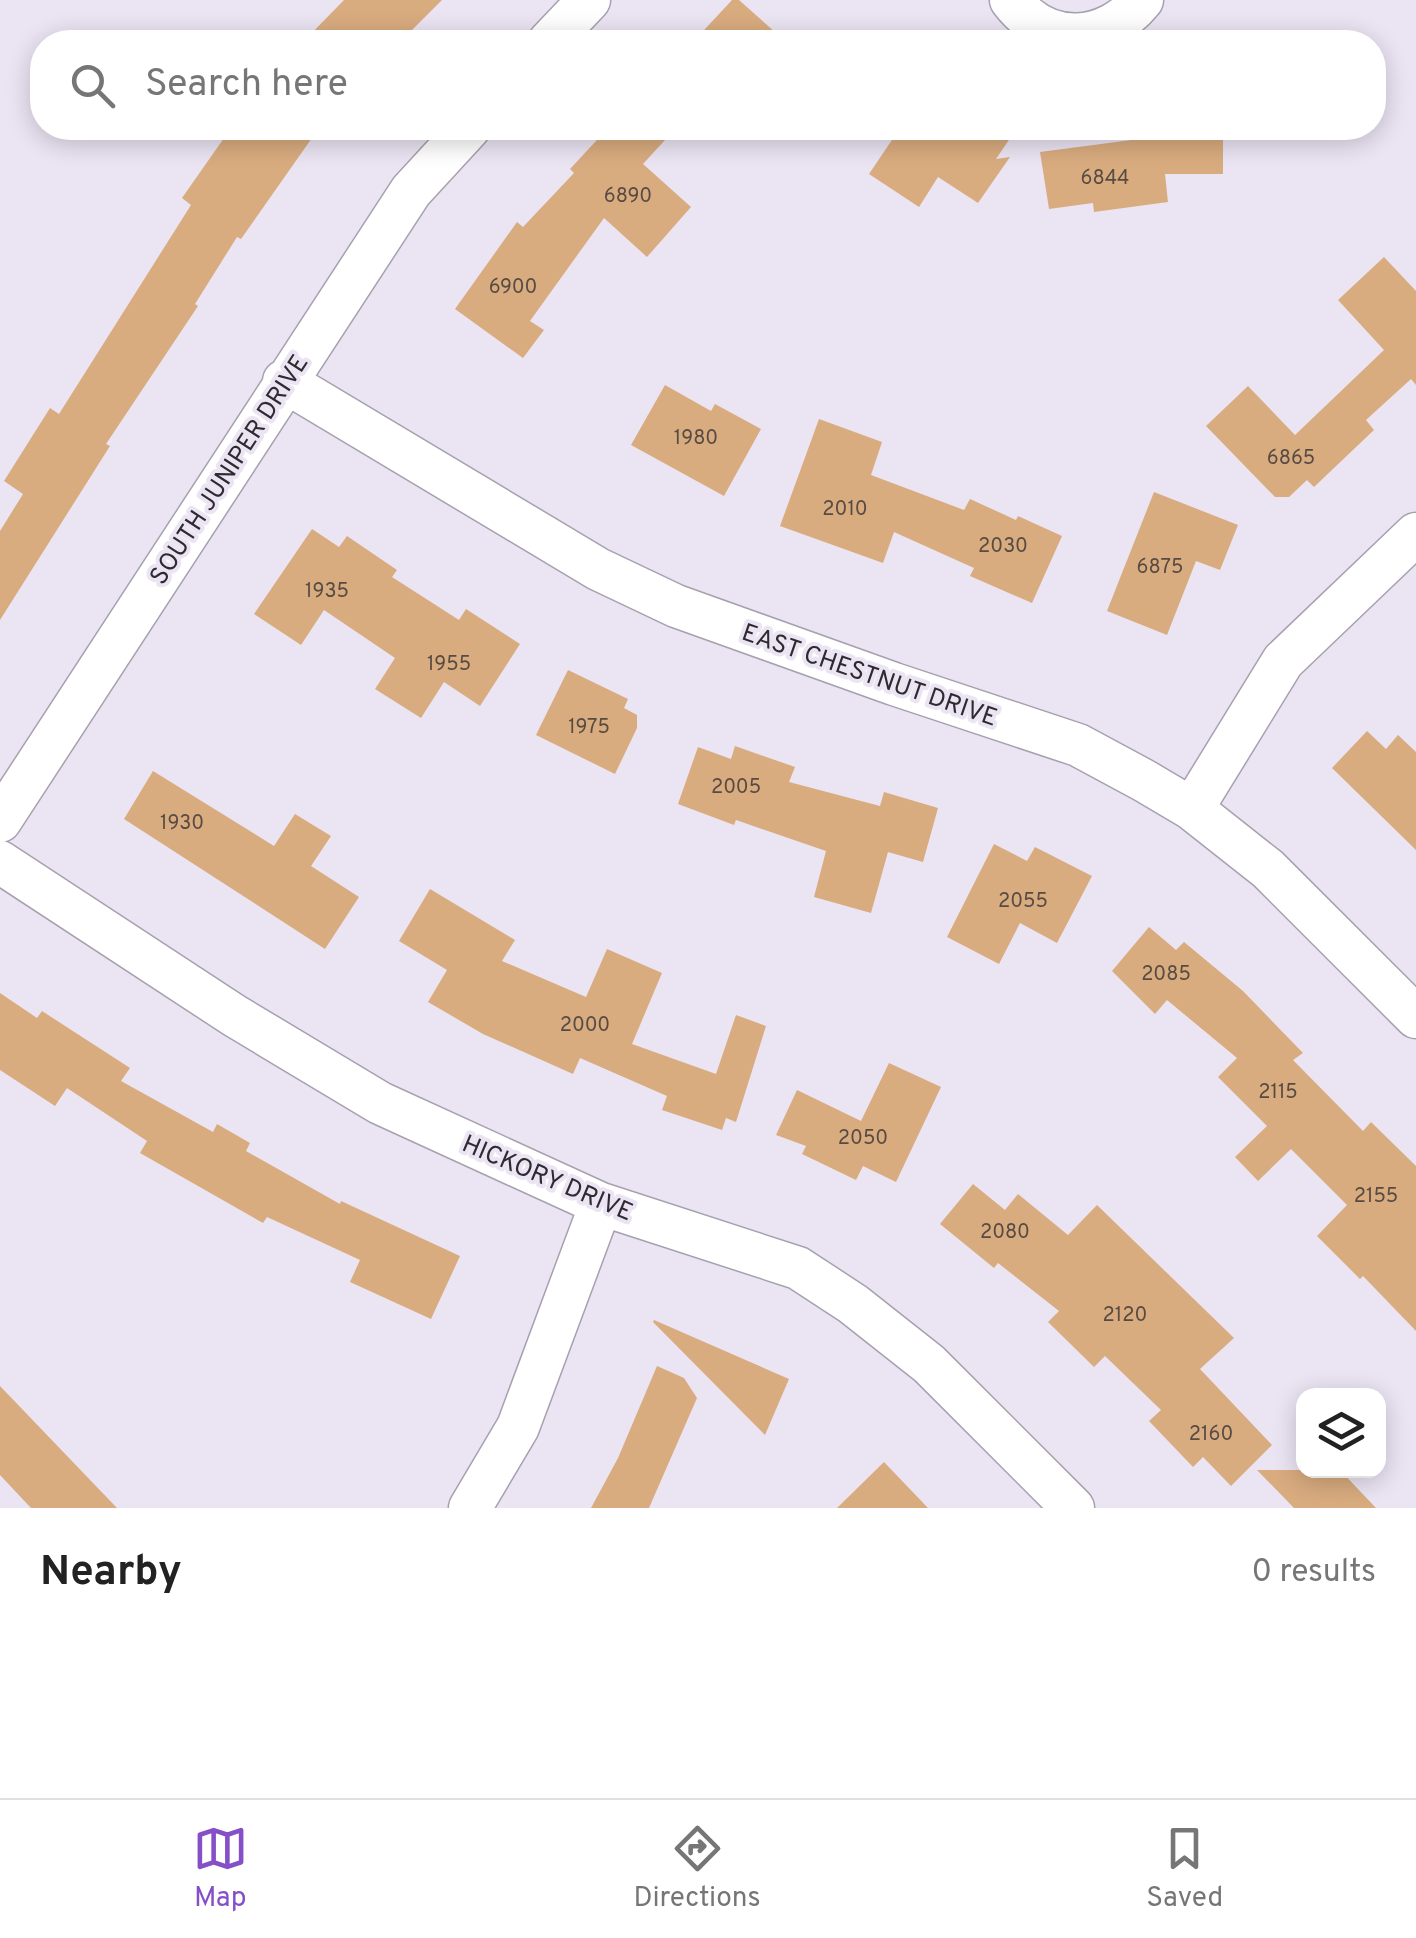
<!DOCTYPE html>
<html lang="en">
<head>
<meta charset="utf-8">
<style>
  body { margin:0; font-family:Overpass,sans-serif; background:#f2f2f2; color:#222 }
  .controls { position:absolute; right:30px; bottom:30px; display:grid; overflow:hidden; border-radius:20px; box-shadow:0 5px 25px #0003 }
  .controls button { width:90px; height:90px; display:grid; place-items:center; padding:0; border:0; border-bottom:2px solid #e0e0e0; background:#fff; color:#222; font:50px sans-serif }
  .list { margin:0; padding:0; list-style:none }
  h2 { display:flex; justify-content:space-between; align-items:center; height:130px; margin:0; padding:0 40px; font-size:42px }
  h2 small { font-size:32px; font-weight:400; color:#767676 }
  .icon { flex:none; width:55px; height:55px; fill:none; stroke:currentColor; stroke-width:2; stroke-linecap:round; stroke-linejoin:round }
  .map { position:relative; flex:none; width:1416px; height:1508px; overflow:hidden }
  .search { position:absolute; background:#fff; box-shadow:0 5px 25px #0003; left:30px; right:30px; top:30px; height:110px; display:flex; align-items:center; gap:25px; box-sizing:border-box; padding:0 35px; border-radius:40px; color:#767676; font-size:38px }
  .sheet { height:290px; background:#fff }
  nav { display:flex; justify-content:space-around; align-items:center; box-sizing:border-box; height:140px; border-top:2px solid #e0e0e0; background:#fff; font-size:28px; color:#767676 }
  nav a { display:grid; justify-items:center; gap:5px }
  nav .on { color:#844fc7 }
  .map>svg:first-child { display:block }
  .building { fill:#d9ac7f }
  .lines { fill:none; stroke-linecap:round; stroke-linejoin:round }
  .street-casing { stroke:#a7a0ae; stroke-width:45 }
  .street { stroke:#fff; stroke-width:42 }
  .labels { text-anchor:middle; stroke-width:8; stroke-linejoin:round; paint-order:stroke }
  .number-label { font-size:20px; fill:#584b44 }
  .street-label { font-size:25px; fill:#2d2b30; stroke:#ebe4f3 }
</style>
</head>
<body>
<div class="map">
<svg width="1416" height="1508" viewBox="0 0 1416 1508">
  <rect width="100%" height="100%" fill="#ebe4f3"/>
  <path class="building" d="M344,0H442L400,42H303Z
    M732,0H739L786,42H693Z
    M231,128H319L241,239L237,237L195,304L198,306L106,444L110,446L0,620V531L23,494L4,481L50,408L59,414L191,205L182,198Z
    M608,128H676L643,164L691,207L647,257L604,218L530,321L544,330L523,358L455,309L517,222L523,227L574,173L570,169Z
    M900,128H1017L996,159L1010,157L978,203L938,177L919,207L869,174Z
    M1223,128V174H1165L1168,202L1094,212L1093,203L1049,209L1040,152Z
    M1384,257L1416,291V385L1411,379L1366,420L1374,430L1314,487L1307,480L1289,497H1275L1206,426L1248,386L1295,435L1384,350L1338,300Z
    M665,385L711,411L715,404L761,429L724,496L631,445Z
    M819,419L882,442L871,475L964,510L970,499L1016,520L1018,516L1062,536L1032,603L970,576L974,568L894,532L883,563L780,526Z
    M1154,492L1238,525L1220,570L1196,561L1167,635L1107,611Z
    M312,529L339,547L347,536L397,570L392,577L459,620L466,609L520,644L480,706L444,682L421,718L375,689L395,658L324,610L301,645L254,614Z
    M568,670L628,699L624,708L637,715V728L615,774L536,735Z
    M1367,731L1386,749L1398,735L1416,752V850L1332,768Z
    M735,746L795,767L789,782L880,806L884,792L938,808L923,862L888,852L871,913L814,897L826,851L736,820L734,825L678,804L698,747L731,759Z
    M153,771L274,846L295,814L331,836L311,866L359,897L325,949L124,819Z
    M994,844L1027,861L1035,847L1092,876L1057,943L1020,923L999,964L947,937Z
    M430,889L515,940L502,961L586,997L607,949L662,973L632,1044L716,1074L736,1015L766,1026L736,1122L726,1118L722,1130L662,1110L667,1096L580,1058L573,1074L483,1034L428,1002L447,970L399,941Z
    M1149,927L1176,950L1184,942L1243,991L1303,1053L1293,1060L1363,1131L1371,1122L1416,1166V1331L1363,1276L1360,1279L1317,1236L1347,1205L1291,1149L1258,1181L1235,1157L1267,1126L1218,1077L1237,1058L1167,1000L1155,1014L1112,971Z
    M0,993L37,1018L42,1011L130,1068L121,1081L213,1132L217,1124L250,1143L246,1151L340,1204L341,1201L460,1256L431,1319L350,1282L360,1260L267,1217L263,1223L140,1153L147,1141L67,1088L55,1106L0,1070Z
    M889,1063L941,1087L896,1182L863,1166L856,1180L802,1154L806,1146L776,1135L797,1090L861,1121Z
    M973,1184L1005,1210L1018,1194L1068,1235L1097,1205L1234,1338L1200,1369L1272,1445L1231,1486L1203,1457L1193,1467L1149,1421L1161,1410L1105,1356L1094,1367L1048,1322L1059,1311L998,1263L994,1268L940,1224Z
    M654,1320L789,1379L765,1435L653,1322Z
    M657,1366L684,1378L697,1398L649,1508H591L618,1458Z
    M0,1386L117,1508H31L0,1475Z
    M884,1462L928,1508H837Z
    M1257,1470H1340L1376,1508H1294Z"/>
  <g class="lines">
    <g class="street-casing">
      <path id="street" d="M1011,0C1047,48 1106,44 1142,0
        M549,42L589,0
        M284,381L598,569L676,606L894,684L1078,745L1143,780L1192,809L1268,869L1416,1017
        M1192,809L1283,661L1416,534
        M0,821L411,191L469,128
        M0,862L235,1016L380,1103L601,1204L798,1268L853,1304L929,1364L1073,1508
        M470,1508L518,1427L601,1204"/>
    </g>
    <use href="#street" class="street"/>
  </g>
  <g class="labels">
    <g class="number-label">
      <text x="1105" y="184">6844</text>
      <text x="628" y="202">6890</text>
      <text x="513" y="293">6900</text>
      <text x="696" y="444">1980</text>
      <text x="1291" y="464">6865</text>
      <text x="845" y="515">2010</text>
      <text x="1003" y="552">2030</text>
      <text x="1160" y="573">6875</text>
      <text x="327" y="597">1935</text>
      <text x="449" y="670">1955</text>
      <text x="589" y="733">1975</text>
      <text x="736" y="793">2005</text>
      <text x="182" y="829">1930</text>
      <text x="1023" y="907">2055</text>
      <text x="1166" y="980">2085</text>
      <text x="585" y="1031">2000</text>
      <text x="1278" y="1098">2115</text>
      <text x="863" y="1144">2050</text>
      <text x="1376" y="1202">2155</text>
      <text x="1005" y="1238">2080</text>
      <text x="1125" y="1321">2120</text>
      <text x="1211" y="1440">2160</text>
    </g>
    <g class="street-label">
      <text transform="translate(228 469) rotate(-57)" y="9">SOUTH JUNIPER DRIVE</text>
      <text transform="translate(870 674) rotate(19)" y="9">EAST CHESTNUT DRIVE</text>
      <text transform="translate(548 1177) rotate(23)" y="9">HICKORY DRIVE</text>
    </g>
  </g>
</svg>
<div class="controls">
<button><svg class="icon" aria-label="layers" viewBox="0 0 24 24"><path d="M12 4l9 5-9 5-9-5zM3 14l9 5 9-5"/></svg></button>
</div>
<div class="search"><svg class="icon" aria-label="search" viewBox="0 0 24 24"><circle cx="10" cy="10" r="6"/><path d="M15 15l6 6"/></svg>Search here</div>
</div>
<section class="sheet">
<h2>Nearby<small>0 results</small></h2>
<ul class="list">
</ul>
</section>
<nav>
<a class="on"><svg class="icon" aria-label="map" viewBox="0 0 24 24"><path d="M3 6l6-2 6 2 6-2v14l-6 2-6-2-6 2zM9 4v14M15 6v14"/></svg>Map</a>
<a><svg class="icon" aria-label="directions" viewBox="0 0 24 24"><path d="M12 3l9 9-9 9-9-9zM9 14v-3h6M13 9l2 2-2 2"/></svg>Directions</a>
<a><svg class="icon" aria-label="saved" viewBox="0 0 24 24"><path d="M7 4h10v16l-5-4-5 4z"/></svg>Saved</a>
</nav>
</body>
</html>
